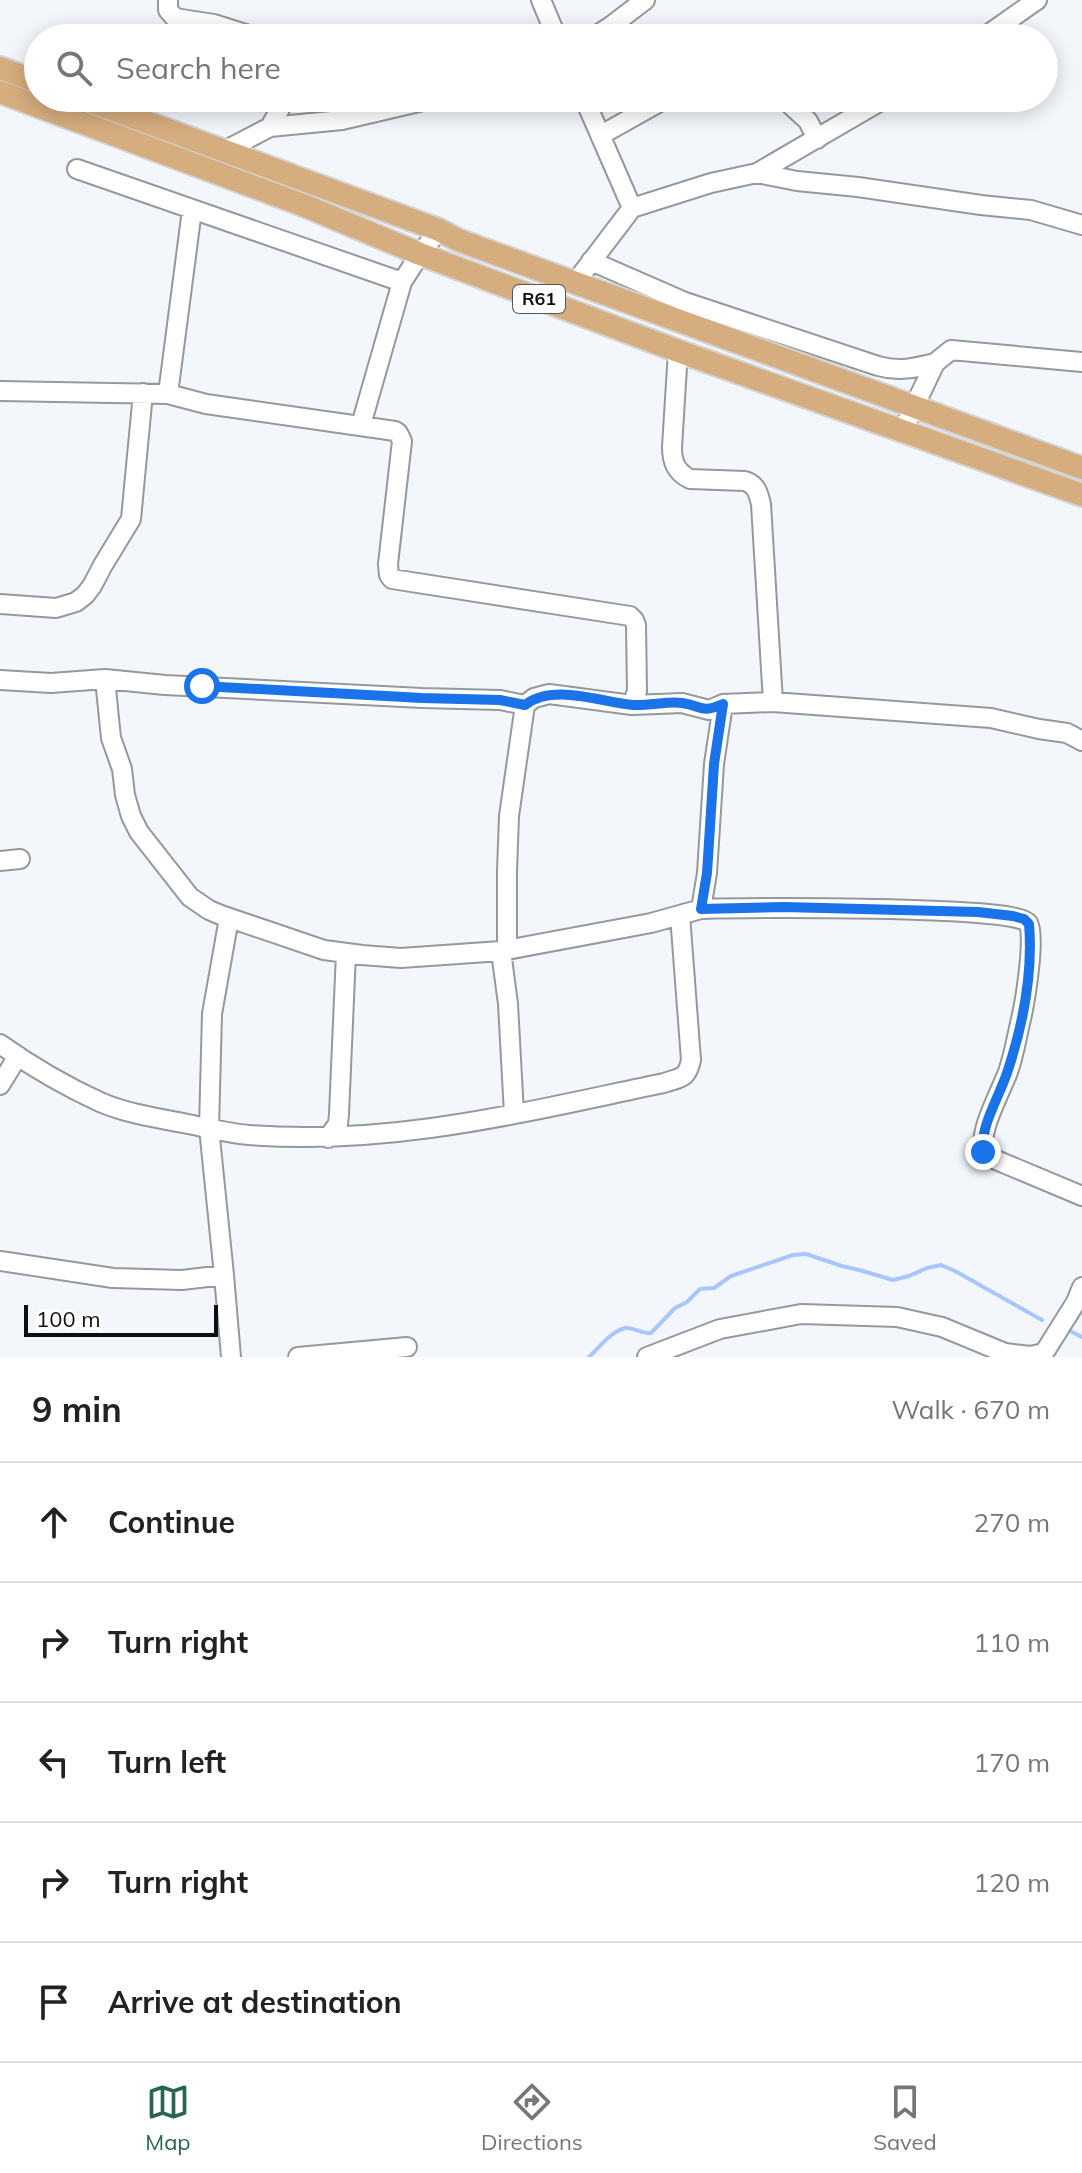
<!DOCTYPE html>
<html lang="en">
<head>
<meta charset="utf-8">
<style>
  body { margin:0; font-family:Mulish,sans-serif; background:#f2f2f2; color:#222 }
  .scale { position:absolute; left:24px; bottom:20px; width:194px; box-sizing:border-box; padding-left:8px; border:4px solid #0d0e0f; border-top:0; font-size:22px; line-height:28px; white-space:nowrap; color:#0d0e0f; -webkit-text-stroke:6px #fff; paint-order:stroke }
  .stop { position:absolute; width:24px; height:24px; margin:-18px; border:6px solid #1a73e8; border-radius:50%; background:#fff }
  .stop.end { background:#1a73e8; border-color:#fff; box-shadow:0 2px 8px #0008 }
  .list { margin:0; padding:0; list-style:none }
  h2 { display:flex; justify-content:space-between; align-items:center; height:104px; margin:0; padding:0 32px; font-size:34px }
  h2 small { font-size:26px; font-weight:400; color:#767676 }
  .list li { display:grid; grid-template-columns:52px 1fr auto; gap:24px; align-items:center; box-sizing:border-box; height:120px; padding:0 32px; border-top:2px solid #e0e0e0 }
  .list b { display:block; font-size:30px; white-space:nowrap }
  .list em { font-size:26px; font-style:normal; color:#767676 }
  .icon { flex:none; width:44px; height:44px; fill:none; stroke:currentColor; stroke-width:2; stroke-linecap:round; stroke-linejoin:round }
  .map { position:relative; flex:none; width:1082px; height:1357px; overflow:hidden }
  .search { position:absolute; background:#fff; box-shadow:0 4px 20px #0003; left:24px; right:24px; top:24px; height:88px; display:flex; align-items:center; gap:20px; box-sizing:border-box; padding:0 28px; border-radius:44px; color:#767676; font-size:30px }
  .sheet { height:704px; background:#fff }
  nav { display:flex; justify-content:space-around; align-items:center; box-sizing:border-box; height:112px; border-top:2px solid #e0e0e0; background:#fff; font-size:22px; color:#767676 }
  nav a { display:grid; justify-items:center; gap:4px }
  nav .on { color:#286551 }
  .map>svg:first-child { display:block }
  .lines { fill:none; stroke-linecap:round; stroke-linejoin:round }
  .stream { stroke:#a9c6fe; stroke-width:4 }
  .minor-casing { stroke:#95989d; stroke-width:22 }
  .major-casing { stroke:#d3d4d4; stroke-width:26 }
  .minor { stroke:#fff; stroke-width:18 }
  .major { stroke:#d6ad7e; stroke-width:22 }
  .route { stroke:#1a73e8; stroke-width:10 }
  .labels { text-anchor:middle; stroke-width:7; stroke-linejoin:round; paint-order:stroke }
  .shield { fill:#fff; stroke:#565657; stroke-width:2 }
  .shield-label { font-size:18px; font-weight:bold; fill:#0d0e0f }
</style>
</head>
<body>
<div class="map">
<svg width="1082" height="1357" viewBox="0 0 1082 1357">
  <rect width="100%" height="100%" fill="#f3f7fc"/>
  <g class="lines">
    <path class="stream" d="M1072,1332L1082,1337
      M589,1357C599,1348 610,1332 625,1328C634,1327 641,1334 651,1333L675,1308L687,1302L700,1289L714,1288L731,1276L793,1255L806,1254L842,1266L863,1271L893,1280L909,1276L927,1268L941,1265L955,1271L1042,1320"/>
    <g class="minor-casing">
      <path id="minor" d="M168,0V10L175,18L214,24L258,38
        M541,0L557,38
        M592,38L611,26L645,0
        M983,38L1037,0
        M584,98L632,208
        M783,98L808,121L817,139
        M270,127L286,98
        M601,135L667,98
        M224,151L270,127L342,120L436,98
        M77,169L402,282
        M757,173L886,98
        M591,261L685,302L878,366C899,372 915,368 935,363
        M575,283L632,208L711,183L757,173L797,181L858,187L981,205L1031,210L1082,225
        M678,351L672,447C672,462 676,472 690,479L745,481C757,485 758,493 761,504L773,702
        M0,391L168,394L206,404L395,431L398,433L402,441L388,564L389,575L392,579L630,616L634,620L636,625L637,691L632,705
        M168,394L192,210
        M361,425L402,282L420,254L439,230
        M903,430L935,363L951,350L1082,362
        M0,604L56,608L76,602L85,595L92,586L103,565L131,519L143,393
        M105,679L111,738L122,769L125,795L131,816L139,832L190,897L209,910L221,915L324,950L362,955L401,958L501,951L651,923L701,909L707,873L714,764L723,704
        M0,680L51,683L105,679L165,685L422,698L500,700L525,705L534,698L549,694L632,705L682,703L709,710L723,704L773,702L991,718L1039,729L1067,733L1082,741
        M0,861L20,859
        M701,909C738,908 1017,905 1028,923C1036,935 1025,1002 1021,1019C1017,1036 1014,1055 1008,1072C999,1095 980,1128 983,1152L989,1157L1082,1196
        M229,918L212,1014L209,1128L224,1275L231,1357
        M507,950V871L509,816L525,705
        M501,951L508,1004L514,1114
        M0,1044C31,1066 65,1086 100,1102C125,1113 156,1118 183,1123C204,1127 227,1133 249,1135C393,1146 524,1112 664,1083C681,1077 687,1079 691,1060L680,915
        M0,1085L18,1056
        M328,1138L338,1124L339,1114L346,953
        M0,1261L113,1278L182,1280L224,1275
        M298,1357L407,1347
        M647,1357L720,1329L801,1314L897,1317L942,1327L1005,1353L1030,1356L1044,1353L1076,1302L1082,1287"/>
    </g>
    <g class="major-casing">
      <path id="major" d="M0,68L38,82
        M0,92L303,205L420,254L678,351L1082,495
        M81,98L439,230L458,240L1082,468"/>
    </g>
    <use href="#minor" class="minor"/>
    <use href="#major" class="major"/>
  </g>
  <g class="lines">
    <path class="route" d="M202,686L422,698L500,700L525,705C553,683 600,702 633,705C649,706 668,701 682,703C703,706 700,714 723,704L714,764L707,873L701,909L784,907L978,912L1013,916L1024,919L1029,924C1033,972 1023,1024 1008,1070C1000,1096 980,1125 983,1152"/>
  </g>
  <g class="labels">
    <rect class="shield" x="513" y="285" width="52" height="28" rx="6"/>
    <g class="shield-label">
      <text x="539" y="305">R61</text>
    </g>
  </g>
</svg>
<div class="scale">100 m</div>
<div class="stop" style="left:202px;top:686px"></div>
<div class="stop end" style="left:983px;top:1152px"></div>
<div class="search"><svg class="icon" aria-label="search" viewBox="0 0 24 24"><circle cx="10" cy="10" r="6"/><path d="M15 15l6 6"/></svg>Search here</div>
</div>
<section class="sheet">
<h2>9 min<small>Walk · 670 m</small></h2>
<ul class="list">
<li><svg class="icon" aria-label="ahead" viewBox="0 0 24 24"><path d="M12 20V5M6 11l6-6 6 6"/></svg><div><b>Continue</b></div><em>270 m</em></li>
<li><svg class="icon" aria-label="right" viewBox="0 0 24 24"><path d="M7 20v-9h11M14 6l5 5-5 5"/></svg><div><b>Turn right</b></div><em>110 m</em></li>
<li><svg class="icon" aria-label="left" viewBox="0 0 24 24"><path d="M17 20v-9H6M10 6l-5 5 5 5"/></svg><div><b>Turn left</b></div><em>170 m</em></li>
<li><svg class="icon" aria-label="right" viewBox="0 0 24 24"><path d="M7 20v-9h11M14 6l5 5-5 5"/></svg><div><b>Turn right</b></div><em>120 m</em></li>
<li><svg class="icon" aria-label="arrive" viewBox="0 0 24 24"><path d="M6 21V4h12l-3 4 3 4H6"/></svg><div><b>Arrive at destination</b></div></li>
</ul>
</section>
<nav>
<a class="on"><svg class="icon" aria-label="map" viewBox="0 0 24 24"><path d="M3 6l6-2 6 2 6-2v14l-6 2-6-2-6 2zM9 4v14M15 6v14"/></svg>Map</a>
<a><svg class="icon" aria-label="directions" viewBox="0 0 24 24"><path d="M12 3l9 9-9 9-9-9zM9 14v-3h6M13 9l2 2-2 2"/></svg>Directions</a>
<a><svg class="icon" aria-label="saved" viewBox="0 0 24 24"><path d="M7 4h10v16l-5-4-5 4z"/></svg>Saved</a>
</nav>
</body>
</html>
